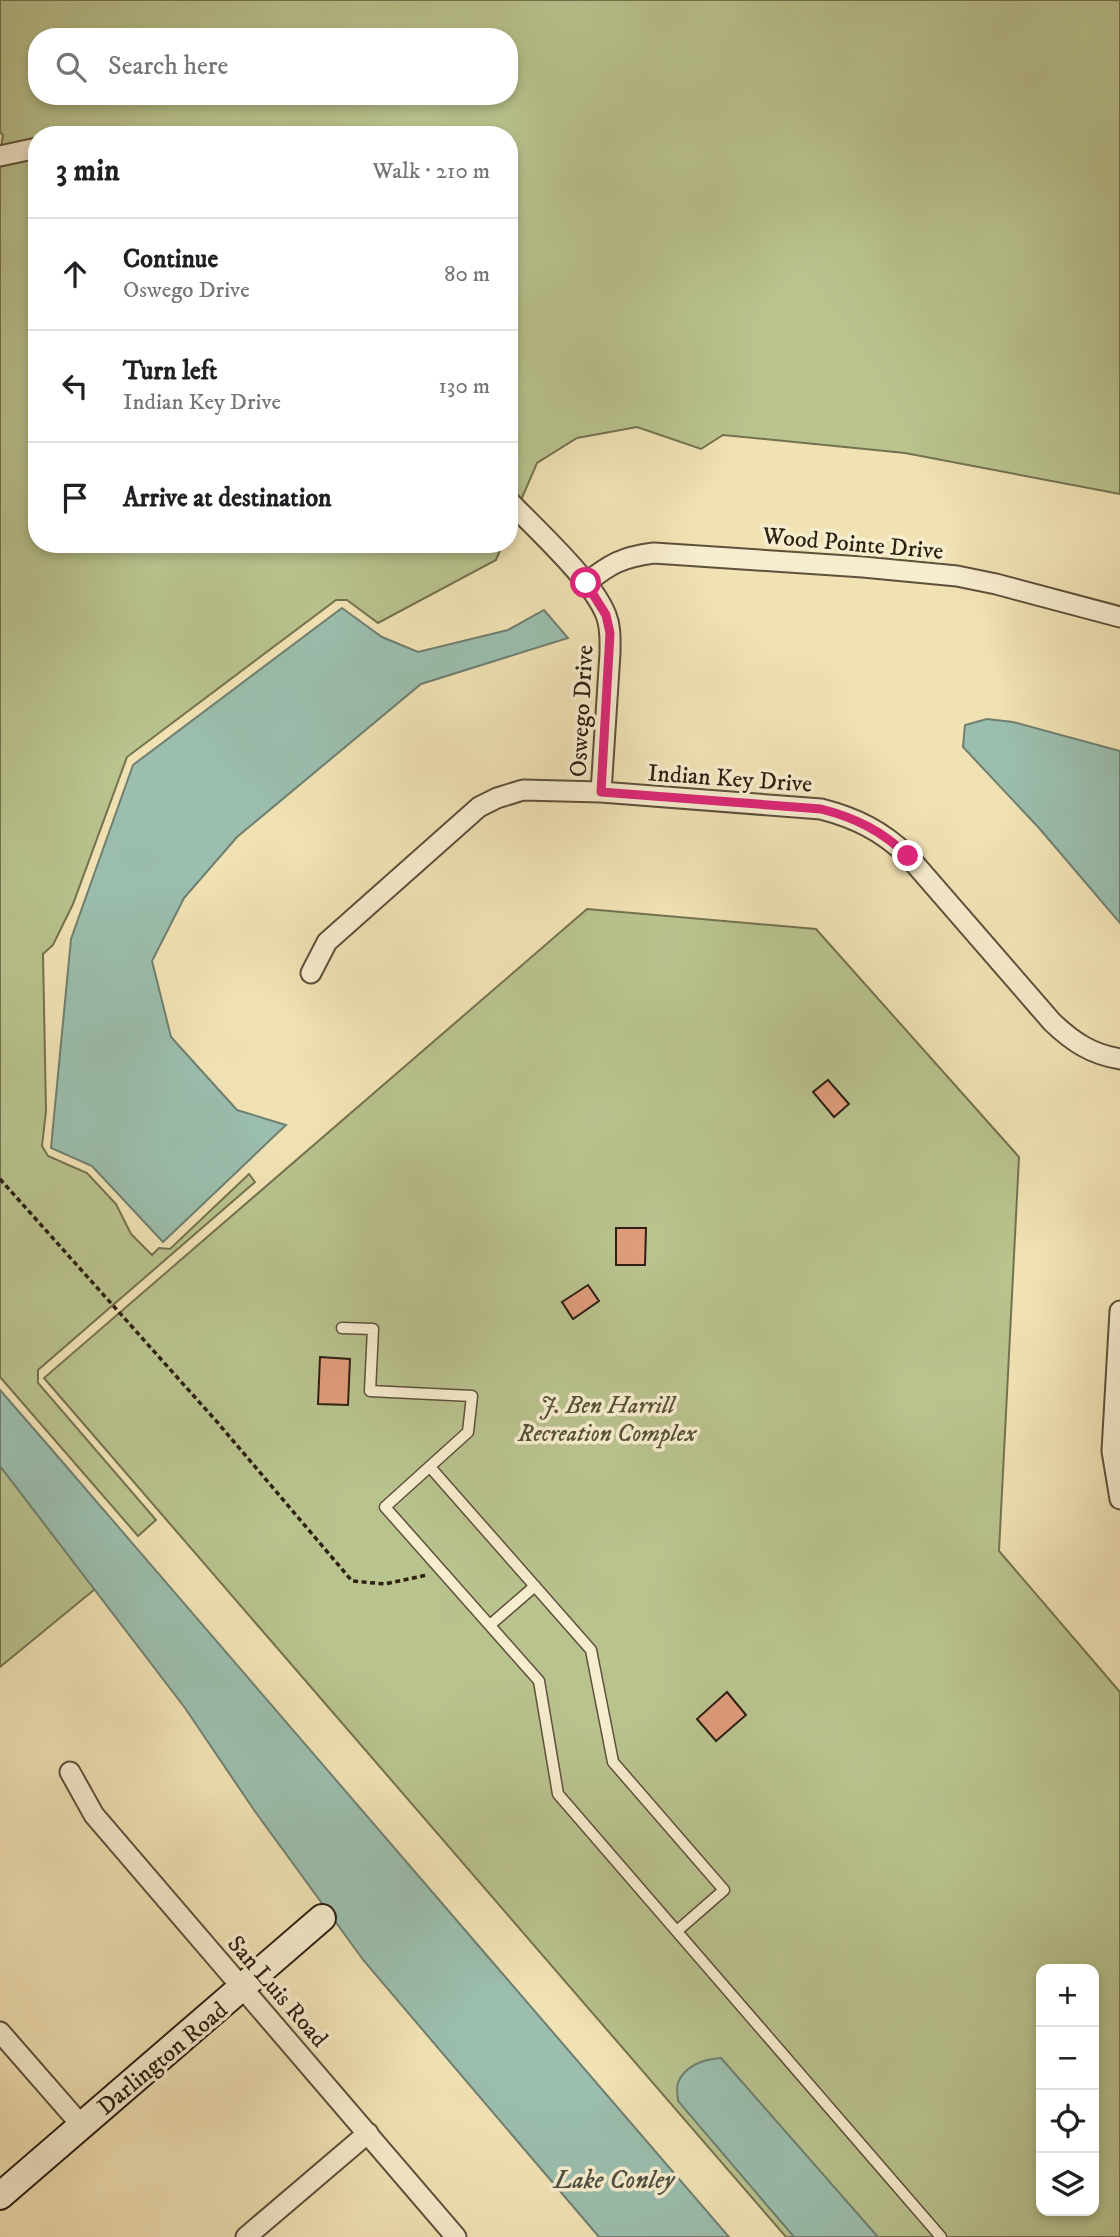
<!DOCTYPE html>
<html lang="en">
<head>
<meta charset="utf-8">
<style>
  body { margin:0; font-family:"IM FELL DW Pica",serif; background:#f2f2f2; color:#202124 }
  .controls { position:absolute; right:21px; bottom:21px; display:grid; overflow:hidden; border-radius:14px; box-shadow:0 4px 10px #0003 }
  .controls button { width:63px; height:63px; display:grid; place-items:center; padding:0; border:0; border-bottom:2px solid #e0e0e0; background:#fff; color:#202124; font:35px sans-serif }
  .stop { position:absolute; width:21px; height:21px; margin:-16px; border:5px solid #db2777; border-radius:50%; background:#fff }
  .stop.end { background:#db2777; border-color:#fff; box-shadow:0 2px 7px #0008 }
  .list { margin:0; padding:0; list-style:none }
  h2 { display:flex; justify-content:space-between; align-items:center; height:91px; margin:0; padding:0 28px; font-size:30px }
  h2 small { font-size:23px; font-weight:400; color:#757577 }
  .list li { display:grid; grid-template-columns:46px 1fr auto; gap:21px; align-items:center; box-sizing:border-box; height:112px; padding:0 28px; border-top:2px solid #e0e0e0 }
  .list b { display:block; font-size:26px; white-space:nowrap }
  .list p { margin:0; font-size:23px; white-space:nowrap; color:#757577 }
  .list em { font-size:23px; font-style:normal; color:#757577 }
  .icon { flex:none; width:38px; height:38px; fill:none; stroke:currentColor; stroke-width:2; stroke-linecap:round; stroke-linejoin:round }
  .map { position:relative; flex:none; width:1120px; height:2237px; overflow:hidden }
  .search { position:absolute; background:#fff; box-shadow:0 4px 10px #0003; left:28px; top:28px; width:490px; height:77px; display:flex; align-items:center; gap:18px; box-sizing:border-box; padding:0 24px; border-radius:28px; color:#757577; font-size:26px }
  .panel { position:absolute; background:#fff; box-shadow:0 4px 10px #0003; left:28px; top:126px; width:490px; height:427px; border-radius:28px }
  .map>svg:first-child { display:block }
  .green { fill:#b9c38e; stroke:#737250; stroke-width:2; fill-rule:evenodd }
  .water { fill:#9bbeae; stroke:#6f7f70; stroke-width:2 }
  .building { fill:#df9c7b; stroke:#2d2013; stroke-width:2 }
  .lines { fill:none; stroke-linecap:round; stroke-linejoin:round }
  .lane-casing { stroke:#5e503b; stroke-width:13 }
  .street-casing { stroke:#5e503b; stroke-width:23 }
  .secondary-casing { stroke:#2d2013; stroke-width:30 }
  .path { stroke:#2d2013; stroke-width:3.5; stroke-dasharray:5 3.5; stroke-linecap:butt }
  .lane { stroke:#f6ecce; stroke-width:10 }
  .street { stroke:#f6ecce; stroke-width:19 }
  .secondary { stroke:#f6ecce; stroke-width:26 }
  .route { stroke:#db2777; stroke-width:9 }
  .labels { text-anchor:middle; stroke-width:7; stroke-linejoin:round; paint-order:stroke }
  .street-label { font-size:24px; fill:#2d2013; stroke:#f6ecce }
  .park-label { font-size:24px; font-style:italic; fill:#575138; stroke:#f6ecce }
  .water-label { font-size:26px; font-style:italic; fill:#4e4f42; stroke:#f6ecce }
</style>
</head>
<body>
<div class="map">
<svg width="1120" height="2237" viewBox="0 0 1120 2237">
  <rect width="100%" height="100%" fill="#f1e2b4"/>
  <filter id="stains"><feTurbulence type="fractalNoise" baseFrequency=".00286" numOctaves="4"/><feColorMatrix values="0 0 0 0 .2 0 0 0 0 .09 0 0 0 0 .02 0 0 0 .5 -.17"/></filter>
  <radialGradient id="worn" r=".72"><stop offset=".6" stop-color="#630" stop-opacity="0"/><stop offset="1" stop-color="#630" stop-opacity=".3"/></radialGradient>
  <path class="green" d="M0,0H1120V494L905,453L723,435L701,449L637,427L577,438L537,463L509,528V135H37V544H503L496,560L378,623L347,600H336L127,757L73,904L53,945L43,954L46,1111L42,1146L48,1156L87,1173L116,1204L131,1234L152,1255L159,1248L170,1249L249,1174L255,1182L38,1370V1383L156,1520L138,1536L0,1377V154L3,135L0,132ZM37,37H509V96H37Z
    M587,909L816,929L1019,1157L999,1551L1120,1692V2237H786L44,1378ZM1041,1969H1094V2211H1041Z
    M0,1459L111,1576L0,1667Z"/>
  <path class="water" d="M342,608L382,637L418,652L508,630L544,610L568,638L421,684L237,837L184,898L152,961L171,1037L237,1110L286,1125L163,1242L92,1166L51,1148L71,939L133,765Z
    M987,719L1013,722L1120,751V923L1039,828L963,747L965,725Z
    M0,1390L53,1451L729,2237H599L364,1961L254,1810L185,1708L0,1466Z
    M721,2058L878,2237H794L678,2101C678,2096 676,2088 678,2083C684,2066 704,2059 721,2058Z"/>
  <path class="building" d="M828,1080L849,1104L834,1117L813,1092Z
    M616,1228H646L645,1265H616Z
    M588,1285L599,1301L573,1319L562,1302Z
    M320,1357L350,1359L348,1405L318,1404Z
    M727,1692L746,1715L716,1741L697,1719Z"/>
  <g class="lines">
    <g class="lane-casing">
      <path id="lane" d="M342,1328L373,1329L370,1391L472,1396L468,1432L385,1507L539,1681L558,1794L941,2237
        M430,1467L591,1650L613,1762L724,1890L677,1931
        M490,1625L535,1586"/>
    </g>
    <g class="street-casing">
      <path id="street" d="M0,156L37,148
        M509,501C536,529 593,581 606,615C611,627 610,640 610,653L601,792
        M586,583C610,564 622,557 654,553L863,567L957,576L996,584L1120,617
        M311,973L327,942L479,807L497,798L523,790L601,792L821,809C856,818 882,831 908,856L1052,1022C1073,1042 1091,1054 1120,1059
        M1120,1311L1112,1451L1120,1499
        M70,1772L94,1815L456,2237
        M0,2032L82,2126
        M246,2237L368,2133"/>
    </g>
    <g class="secondary-casing">
      <path id="secondary" d="M0,2196L322,1918"/>
    </g>
    <path class="path" d="M0,1179L218,1423L352,1581L385,1584L427,1575"/>
    <use href="#lane" class="lane"/>
    <use href="#street" class="street"/>
    <use href="#secondary" class="secondary"/>
  </g>
  <g class="lines">
    <path class="route" d="M586,583L606,615L610,633L601,792L821,809C856,818 882,831 908,856"/>
  </g>
  <g class="labels">
    <g class="street-label">
      <text transform="translate(853 543) rotate(5)" y="8">Wood Pointe Drive</text>
      <text transform="translate(581 711) rotate(-87)" y="8">Oswego Drive</text>
      <text transform="translate(730 778) rotate(4)" y="8">Indian Key Drive</text>
      <text transform="translate(278 1991) rotate(49)" y="8">San Luis Road</text>
      <text transform="translate(162 2058) rotate(-40)" y="8">Darlington Road</text>
    </g>
    <g class="park-label">
      <text x="607" y="1413">J. Ben Harrill<tspan x="607" dy="28">Recreation Complex</tspan></text>
    </g>
    <g class="water-label">
      <text x="614" y="2188">Lake Conley</text>
    </g>
  </g>
  <rect width="100%" height="100%" filter="url(#stains)"/>
  <rect width="100%" height="100%" fill="url(#worn)"/>
</svg>
<div class="controls">
<button>+</button>
<button>−</button>
<button><svg class="icon" aria-label="locate" viewBox="0 0 24 24"><circle cx="12" cy="12" r="6"/><path d="M12 2v4M12 18v4M2 12h4M18 12h4"/></svg></button>
<button><svg class="icon" aria-label="layers" viewBox="0 0 24 24"><path d="M12 4l9 5-9 5-9-5zM3 14l9 5 9-5"/></svg></button>
</div>
<div class="stop" style="left:586px;top:583px"></div>
<div class="stop end" style="left:908px;top:856px"></div>
<div class="search"><svg class="icon" aria-label="search" viewBox="0 0 24 24"><circle cx="10" cy="10" r="6"/><path d="M15 15l6 6"/></svg>Search here</div>
<section class="panel">
<h2>3 min<small>Walk · 210 m</small></h2>
<ul class="list">
<li><svg class="icon" aria-label="ahead" viewBox="0 0 24 24"><path d="M12 20V5M6 11l6-6 6 6"/></svg><div><b>Continue</b><p>Oswego Drive</p></div><em>80 m</em></li>
<li><svg class="icon" aria-label="left" viewBox="0 0 24 24"><path d="M17 20v-9H6M10 6l-5 5 5 5"/></svg><div><b>Turn left</b><p>Indian Key Drive</p></div><em>130 m</em></li>
<li><svg class="icon" aria-label="arrive" viewBox="0 0 24 24"><path d="M6 21V4h12l-3 4 3 4H6"/></svg><div><b>Arrive at destination</b></div></li>
</ul>
</section>
</div>
</body>
</html>
